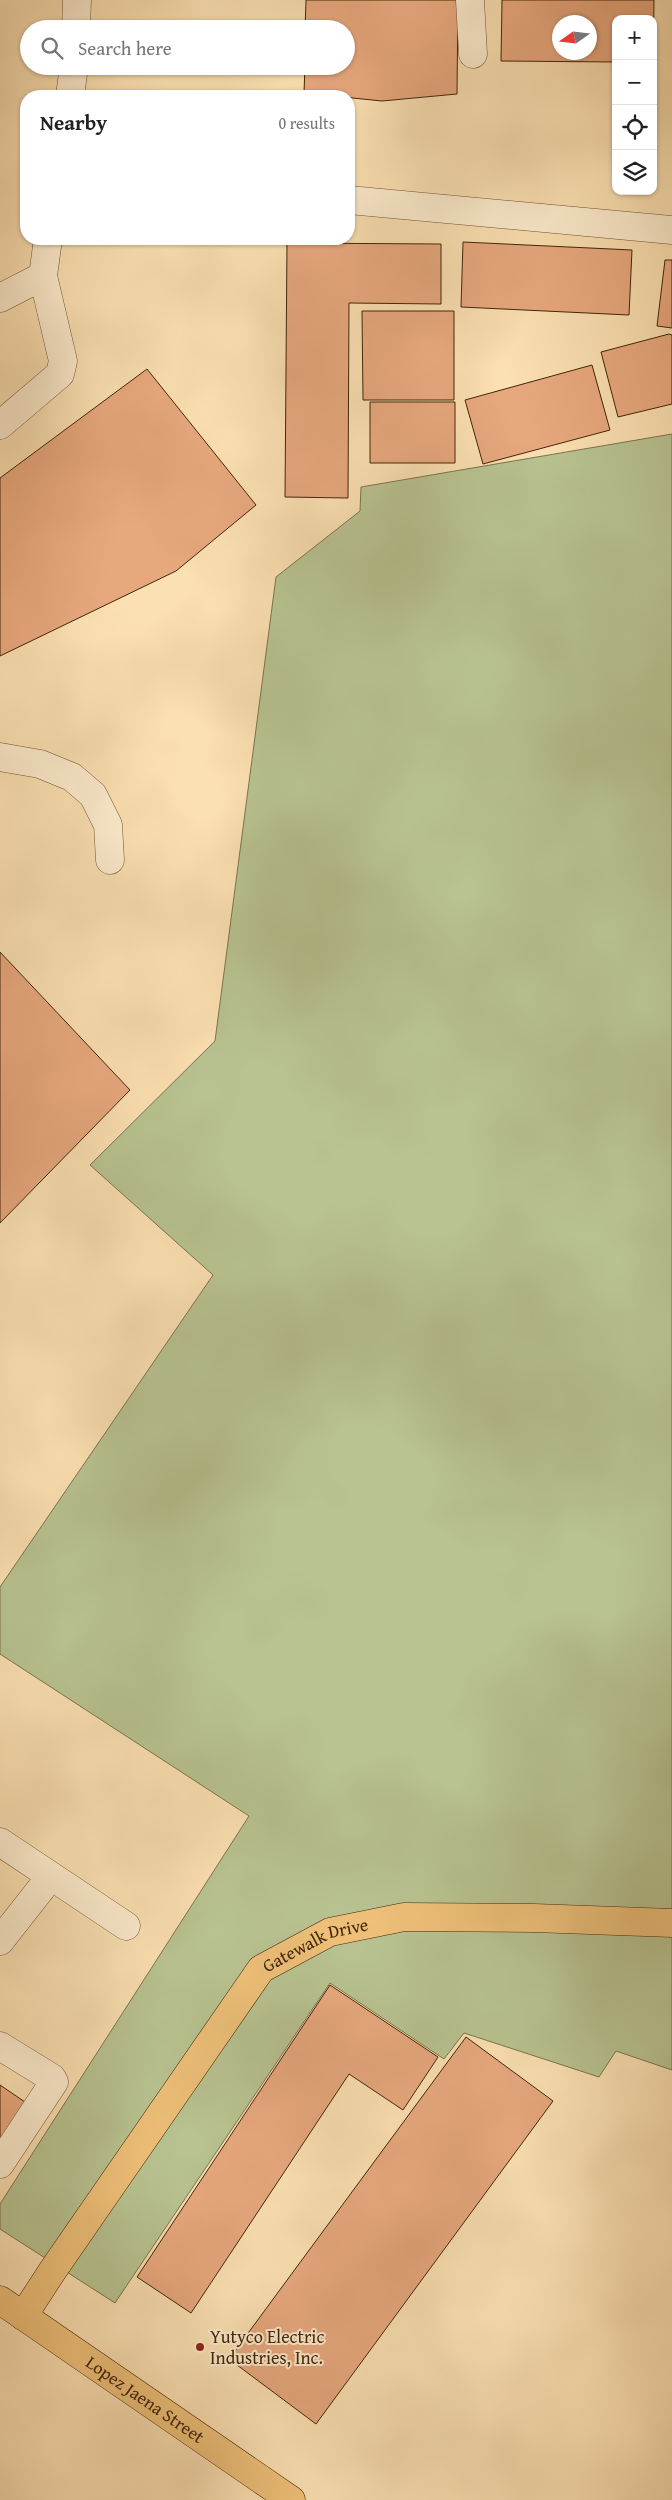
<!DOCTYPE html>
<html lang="en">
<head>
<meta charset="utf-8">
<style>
  body { margin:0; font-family:"Gentium Book Plus",serif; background:#f2f2f2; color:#202124 }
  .controls { position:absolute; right:15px; top:15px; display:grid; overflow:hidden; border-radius:10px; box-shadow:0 1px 4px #0004 }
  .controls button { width:45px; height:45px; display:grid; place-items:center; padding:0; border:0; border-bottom:1px solid #e0e0e0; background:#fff; color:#202124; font:25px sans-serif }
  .compass { position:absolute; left:552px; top:15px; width:45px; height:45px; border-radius:50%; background:#fff; box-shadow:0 1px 4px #0004; rotate:256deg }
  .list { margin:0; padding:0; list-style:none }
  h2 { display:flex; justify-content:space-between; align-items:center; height:65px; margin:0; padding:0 20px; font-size:21px }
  h2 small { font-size:16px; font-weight:400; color:#757577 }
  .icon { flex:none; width:28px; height:28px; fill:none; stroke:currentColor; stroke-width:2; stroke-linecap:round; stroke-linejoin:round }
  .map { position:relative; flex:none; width:672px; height:2500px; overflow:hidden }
  .search { position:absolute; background:#fff; box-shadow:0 1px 4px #0004; left:20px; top:20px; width:335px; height:55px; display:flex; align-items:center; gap:12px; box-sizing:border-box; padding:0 18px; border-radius:28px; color:#757577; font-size:19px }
  .panel { position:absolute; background:#fff; box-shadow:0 1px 4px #0004; left:20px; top:90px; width:335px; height:155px; border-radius:20px }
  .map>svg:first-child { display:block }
  .green { fill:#b8c391; stroke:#7c744d }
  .building { fill:#e8a87e; stroke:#412609; fill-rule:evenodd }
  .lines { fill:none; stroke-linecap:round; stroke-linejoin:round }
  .minor-casing { stroke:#705433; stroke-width:29 }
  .major-casing { stroke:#412609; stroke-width:29 }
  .minor { stroke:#fcebcd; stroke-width:28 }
  .major { stroke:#eec079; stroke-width:28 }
  .poi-dot { fill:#8f2418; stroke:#fcebcd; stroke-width:2 }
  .labels { text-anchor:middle; stroke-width:4; stroke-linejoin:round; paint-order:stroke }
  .street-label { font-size:18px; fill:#412609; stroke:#fcebcd }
  .poi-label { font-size:18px; fill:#412609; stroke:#fcebcd; text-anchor:start }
</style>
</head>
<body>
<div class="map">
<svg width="672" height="2500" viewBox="0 0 672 2500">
  <rect width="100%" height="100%" fill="#fbe0b2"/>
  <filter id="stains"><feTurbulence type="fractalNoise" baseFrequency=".004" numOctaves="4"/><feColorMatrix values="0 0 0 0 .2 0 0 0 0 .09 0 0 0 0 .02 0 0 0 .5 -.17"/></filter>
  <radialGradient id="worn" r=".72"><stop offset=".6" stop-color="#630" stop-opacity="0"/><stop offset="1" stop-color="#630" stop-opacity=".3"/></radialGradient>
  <path class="green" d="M672,434V2070L616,2051L599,2077L464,2033L444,2059L330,1983L115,2303L0,2229V2204L249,1816L0,1654V1587L213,1275L90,1165L215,1041L276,577L360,511L361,487Z"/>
  <path class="building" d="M306,0H458L457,94L382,101L304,93L305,66H346V29H305Z
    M502,0H654L653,63V19H616V62L501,61ZM560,22H590V52H560Z
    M463,242L632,250L629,315L461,307Z
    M287,243L441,244V304L349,303L348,498L285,497Z
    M665,260H672V328L657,326Z
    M362,311H454V400H363Z
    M669,334L672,335V404L618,417L601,352Z
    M592,365L610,430L483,464L465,400Z
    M147,369L256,505L176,571L0,656V478Z
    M370,402H455V463H370Z
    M0,952L130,1090L0,1223Z
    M330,1985L438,2057L403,2110L349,2074L191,2313L137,2277Z
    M466,2037L553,2101L316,2424L229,2359Z
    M0,2085L25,2102L0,2141Z"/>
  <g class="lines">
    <g class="minor-casing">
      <path id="minor" d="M470,0L473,54
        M76,29L77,0
        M70,96L74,66
        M349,200L672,230
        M0,298L43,276
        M0,425L60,374L63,361L43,276L48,239
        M0,757L40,764L72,777L93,795L108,825L110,860
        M0,1842L51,1876L0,1941
        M51,1876L126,1926
        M0,2046L52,2078L54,2082L0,2164"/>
    </g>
    <g class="major-casing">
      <g id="major">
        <path id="s1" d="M0,2300L291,2500"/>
        <path id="s2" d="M23,2316L53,2270L261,1969L330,1932L404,1917L534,1918L672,1923"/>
      </g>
    </g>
    <use href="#minor" class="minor"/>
    <use href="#major" class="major"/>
  </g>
  <circle class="poi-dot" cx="200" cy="2347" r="5"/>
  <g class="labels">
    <g class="street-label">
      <text dy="6" stroke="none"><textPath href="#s2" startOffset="481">Gatewalk Drive</textPath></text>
      <text dy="6" stroke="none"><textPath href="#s1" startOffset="176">Lopez Jaena Street</textPath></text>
    </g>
    <g class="poi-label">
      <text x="210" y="2343">Yutyco Electric<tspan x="210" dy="21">Industries, Inc.</tspan></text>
    </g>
  </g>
  <rect width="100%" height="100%" filter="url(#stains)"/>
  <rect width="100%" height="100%" fill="url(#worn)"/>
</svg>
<div class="controls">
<button>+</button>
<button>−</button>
<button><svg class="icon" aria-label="locate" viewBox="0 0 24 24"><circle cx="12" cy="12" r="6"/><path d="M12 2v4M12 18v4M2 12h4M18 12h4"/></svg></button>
<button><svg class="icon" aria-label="layers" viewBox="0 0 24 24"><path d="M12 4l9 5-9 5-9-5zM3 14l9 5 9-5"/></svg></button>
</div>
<svg class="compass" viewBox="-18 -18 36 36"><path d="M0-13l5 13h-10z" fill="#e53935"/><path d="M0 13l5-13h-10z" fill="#757577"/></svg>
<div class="search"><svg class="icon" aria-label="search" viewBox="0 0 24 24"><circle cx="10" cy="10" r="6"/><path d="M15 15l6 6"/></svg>Search here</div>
<section class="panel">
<h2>Nearby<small>0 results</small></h2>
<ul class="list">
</ul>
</section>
</div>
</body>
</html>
